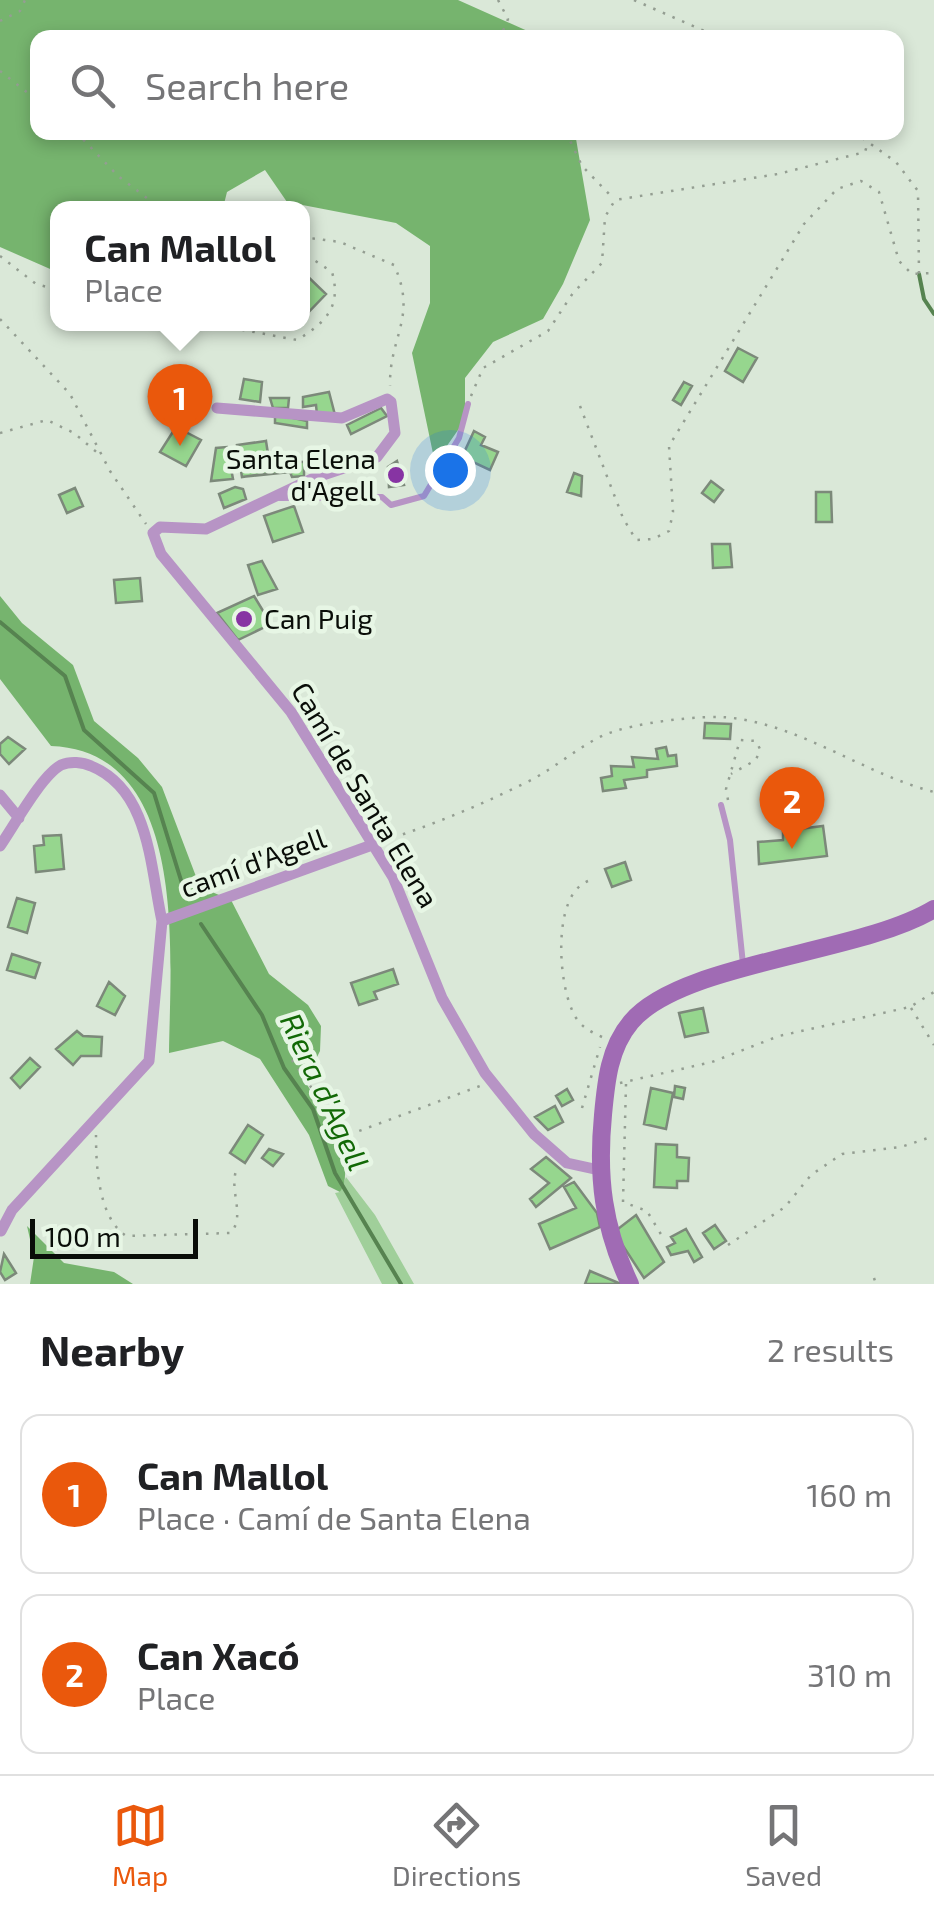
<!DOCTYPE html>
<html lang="en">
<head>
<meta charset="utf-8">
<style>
  body { margin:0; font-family:"Exo 2",sans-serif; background:#f2f2f2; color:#202124 }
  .scale { position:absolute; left:30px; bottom:25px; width:168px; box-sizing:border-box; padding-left:10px; border:5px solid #090d08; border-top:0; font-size:28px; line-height:35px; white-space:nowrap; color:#090d08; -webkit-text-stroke:8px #e7f6e5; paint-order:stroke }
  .you { position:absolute; left:450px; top:470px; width:35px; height:35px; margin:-25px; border:8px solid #fff; border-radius:50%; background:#1a73e8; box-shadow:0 0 0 15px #1a73e833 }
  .badge { display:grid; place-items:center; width:65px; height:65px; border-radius:50%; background:#ea580c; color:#fff; font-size:32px; font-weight:700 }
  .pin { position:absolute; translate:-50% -82px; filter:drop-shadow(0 2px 5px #0008) }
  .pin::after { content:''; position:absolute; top:52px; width:35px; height:30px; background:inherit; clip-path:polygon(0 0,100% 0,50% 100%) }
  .popup { position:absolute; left:50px; top:201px; width:260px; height:130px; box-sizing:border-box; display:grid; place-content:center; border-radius:20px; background:#fff; filter:drop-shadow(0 2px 8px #0005); font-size:32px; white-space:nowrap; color:#757577 }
  .popup b { font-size:38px; color:#202124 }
  .popup::after { content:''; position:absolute; left:50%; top:100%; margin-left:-20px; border:20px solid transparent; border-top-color:#fff }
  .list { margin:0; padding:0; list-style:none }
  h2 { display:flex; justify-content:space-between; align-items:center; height:130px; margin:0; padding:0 40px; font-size:42px }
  h2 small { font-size:32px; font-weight:400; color:#757577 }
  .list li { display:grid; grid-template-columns:65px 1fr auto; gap:30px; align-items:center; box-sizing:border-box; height:160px; margin:0 20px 20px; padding:0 20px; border:2px solid #e0e0e0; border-radius:20px }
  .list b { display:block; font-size:38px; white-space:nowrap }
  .list p { margin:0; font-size:32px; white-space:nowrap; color:#757577 }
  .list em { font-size:32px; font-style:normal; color:#757577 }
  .icon { flex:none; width:55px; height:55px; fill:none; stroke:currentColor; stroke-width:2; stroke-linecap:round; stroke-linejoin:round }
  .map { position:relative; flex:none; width:934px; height:1284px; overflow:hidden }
  .search { position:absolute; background:#fff; box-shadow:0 5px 15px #0003; left:30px; right:30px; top:30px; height:110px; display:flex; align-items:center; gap:25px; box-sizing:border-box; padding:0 35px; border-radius:20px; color:#757577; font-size:38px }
  .sheet { height:490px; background:#fff }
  nav { display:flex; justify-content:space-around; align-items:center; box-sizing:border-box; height:140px; border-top:2px solid #e0e0e0; background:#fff; font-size:28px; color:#757577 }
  nav a { display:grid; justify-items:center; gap:5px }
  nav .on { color:#ea580c }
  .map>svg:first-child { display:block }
  .green { fill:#a0cf9a }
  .forest { fill:#76b46e }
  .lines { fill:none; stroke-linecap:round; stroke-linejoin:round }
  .stream { stroke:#568350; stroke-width:4 }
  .building { fill:#96d68e; stroke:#7c897a; stroke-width:2.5 }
  .path { stroke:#949e92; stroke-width:2.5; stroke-dasharray:2.5 8; stroke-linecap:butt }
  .lane { stroke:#b794c5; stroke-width:6 }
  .street { stroke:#b794c5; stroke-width:11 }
  .secondary { stroke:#a06bb4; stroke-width:18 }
  .poi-dot { fill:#8734a3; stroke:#e7f6e5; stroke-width:4 }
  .labels { text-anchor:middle; stroke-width:9; stroke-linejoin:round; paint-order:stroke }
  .poi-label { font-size:28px; fill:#090d08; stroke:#e7f6e5; text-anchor:end }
  .street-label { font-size:28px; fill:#090d08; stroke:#e7f6e5 }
  .water-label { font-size:30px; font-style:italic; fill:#126906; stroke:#e7f6e5 }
</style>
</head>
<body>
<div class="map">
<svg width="934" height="1284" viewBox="0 0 934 1284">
  <rect width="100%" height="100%" fill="#dae8d8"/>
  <path class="green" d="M346,1177L375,1215L414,1284H382L335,1193L340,1192Z"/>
  <path class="forest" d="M0,0H458L541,37L38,38V132L575,133L590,220L563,284L543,319L493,342L465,378V420L435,463L412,353L430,303V246L396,223L287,202L265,170L227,192L223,208H58L57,272L0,247Z
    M0,596L22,623L73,665L94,721L138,758L162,787L200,887L231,900L269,974L308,1005L321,1026L320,1051L305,1081C320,1107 359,1164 340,1192L328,1186L309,1135L260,1059L223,1041L169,1053C170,956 190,751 51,746L0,679Z
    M27,1226L64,1263L114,1272L133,1284H30L34,1257Z"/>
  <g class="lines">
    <path class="stream" d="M919,274L924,299L934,314
      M0,622L65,676L84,730L154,793L184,890
      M201,924L262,1015L284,1068L313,1109L335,1173L401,1284"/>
  </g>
  <path class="building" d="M302,271L326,294L302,319Z
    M738,348L757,358L743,382L725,371Z
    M244,379L262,382L260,402L240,399Z
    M684,382L692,386L681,405L673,400Z
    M329,392L335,415H317L316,405L303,407V397Z
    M270,398H289L288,408H273Z
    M381,408L387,416L351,434L347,425Z
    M275,414L307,421V428L275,423Z
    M176,427L201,440L186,466L160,452Z
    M474,431L485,437L481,445L498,452L490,470L462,457Z
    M266,441L269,461L304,462V476L292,477L290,472L242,477L237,445Z
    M266,441L271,473L242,477L237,445Z
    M227,447L233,479L211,481L216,448Z
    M397,461L404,485L389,487L388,467Z
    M574,473L582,476L581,496L567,492Z
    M711,481L723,490L714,502L702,493Z
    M235,487L243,489L246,499L224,508L219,494Z
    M75,488L83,506L67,513L59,495Z
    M816,492H831L832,522H816Z
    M294,506L303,532L273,542L264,516Z
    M712,544H730L732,567L713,568Z
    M262,561L277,589L258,595L248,565Z
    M140,578L142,601L116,603L114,580Z
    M254,596L271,624L238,640L217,613Z
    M705,723L731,724L730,739L704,738Z
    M8,737L25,749L9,764L0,754V744Z
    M666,747L668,756L676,755L677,766L647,770V777L624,780L626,788L603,791L601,778L612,776L611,766L634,767L632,757L658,759L656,749Z
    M823,826L827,856L759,864L758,842L783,840V831Z
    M61,835L64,869L36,872L34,846L44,845L43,836Z
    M625,862L631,880L612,887L605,869Z
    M17,898L35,903L27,933L8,927Z
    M12,954L40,963L35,978L7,970Z
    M393,969L398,984L374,992L377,999L359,1005L351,983Z
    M109,982L125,996L115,1015L97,1006Z
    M703,1008L708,1032L685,1037L679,1013Z
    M77,1031L83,1036L102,1037L101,1056H81L73,1065L56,1049Z
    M30,1058L40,1067L20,1088L11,1078Z
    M675,1086L685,1088L683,1099L674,1097Z
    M651,1088L673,1093L666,1129L644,1124Z
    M567,1089L573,1100L562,1106L556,1096Z
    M555,1106L563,1122L548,1130L535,1117Z
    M248,1125L263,1135L245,1163L230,1153Z
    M656,1144L677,1145V1157L689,1158L688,1181H677V1188L654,1187Z
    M269,1149L283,1154L273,1166L262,1158Z
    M546,1157L571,1178L536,1207L530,1199L549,1183L531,1169Z
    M574,1182L597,1213L600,1227L550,1249L539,1224L576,1208L564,1187Z
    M636,1215L664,1262L644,1278L614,1232Z
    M715,1225L726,1241L714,1249L703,1233Z
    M686,1229L702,1257L694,1262L688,1251L671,1255L667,1247L675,1243L671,1237Z
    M4,1254L16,1273L5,1280L0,1272Z
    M590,1271L621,1284H585Z"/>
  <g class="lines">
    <path class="path" d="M498,0L508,19L500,38
      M634,0L720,38
      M0,21L20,11L25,0
      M0,71L38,101
      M76,132L118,176L160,208
      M566,132L582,166L614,199
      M854,132L896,162L918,191L919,274
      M302,237L340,242L394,265C418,317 389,336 390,386
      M0,256L36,284L58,290
      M0,319L70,394L110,471L146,524
      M211,324L297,340C325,323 342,307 332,272L302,252
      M471,396L483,368L548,331L573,293L602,263L605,217L615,200L778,174L865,152L868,142
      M580,406L623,518L636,540L653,539L669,531L673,512L669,446L804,224L837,189L861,181L879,192L899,261L912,274L934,273
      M0,433L47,420L74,433L100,455
      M728,800L726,789L740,740L756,741L760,749L756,760L731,774
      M383,841C432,825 479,806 525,783C553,770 576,748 604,735C632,723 703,714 733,718C804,727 865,774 934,792
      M588,881C552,895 558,982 573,1012C579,1026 589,1031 602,1037
      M911,1008L934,1045
      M292,1060L341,1130L351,1134L480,1086
      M620,1083L712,1062L779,1036L910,1007L934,992
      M626,1084L623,1202L647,1211L662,1236
      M582,1108L600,1047
      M96,1135C96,1165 98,1217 126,1236L231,1233C246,1214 228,1190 237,1168
      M728,1245L785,1207L811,1175L842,1154L901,1147L934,1136
      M874,1278L876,1284"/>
    <path class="lane" d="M280,498L382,497L391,505L424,496L459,438L468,404
      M721,805L730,840L743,964"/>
    <path class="street" d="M217,408L342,418L387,399L391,402L395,433L377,457L314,478L206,529L160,527L153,533L161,554L291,712L393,877L442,998L485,1073L534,1134L567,1163L599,1170
      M0,795L19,818
      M0,846C14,826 41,776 61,765C70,761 83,762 91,766C150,790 150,867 162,921L372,845
      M1,1231L12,1210L149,1061L162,921"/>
    <path class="secondary" d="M630,1284C603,1227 597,1177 603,1115C606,1082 609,1048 631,1022C681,962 860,954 934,909"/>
  </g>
  <g class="poi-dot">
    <circle cx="396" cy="475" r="10"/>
    <circle cx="244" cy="619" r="10"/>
  </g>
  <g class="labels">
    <g class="poi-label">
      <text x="376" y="469">Santa Elena<tspan x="376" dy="32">d'Agell</tspan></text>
      <text x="264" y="629" text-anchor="start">Can Puig</text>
    </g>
    <g class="street-label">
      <text transform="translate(365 795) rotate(59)" y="10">Camí de Santa Elena</text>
      <text transform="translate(253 863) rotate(-20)" y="10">camí d'Agell</text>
    </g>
    <g class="water-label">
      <text transform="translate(324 1092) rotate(65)" y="10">Riera d'Agell</text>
    </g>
  </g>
</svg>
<div class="scale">100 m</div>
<div class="you"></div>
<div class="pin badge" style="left:180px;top:446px">1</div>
<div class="popup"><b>Can Mallol</b>Place</div>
<div class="pin badge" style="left:792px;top:849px">2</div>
<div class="search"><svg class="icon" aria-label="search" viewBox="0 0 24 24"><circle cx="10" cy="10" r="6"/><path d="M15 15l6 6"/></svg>Search here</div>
</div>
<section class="sheet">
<h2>Nearby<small>2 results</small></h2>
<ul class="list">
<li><span class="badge">1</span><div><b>Can Mallol</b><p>Place · Camí de Santa Elena</p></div><em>160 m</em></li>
<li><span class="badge">2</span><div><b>Can Xacó</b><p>Place</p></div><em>310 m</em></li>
</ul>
</section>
<nav>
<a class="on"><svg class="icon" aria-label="map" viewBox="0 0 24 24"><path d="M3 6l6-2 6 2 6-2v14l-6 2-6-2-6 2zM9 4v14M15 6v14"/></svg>Map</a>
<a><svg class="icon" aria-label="directions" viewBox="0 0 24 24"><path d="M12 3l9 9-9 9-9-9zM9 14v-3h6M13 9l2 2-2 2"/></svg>Directions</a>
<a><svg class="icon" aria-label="saved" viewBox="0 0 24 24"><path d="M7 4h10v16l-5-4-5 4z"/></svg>Saved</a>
</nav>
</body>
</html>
